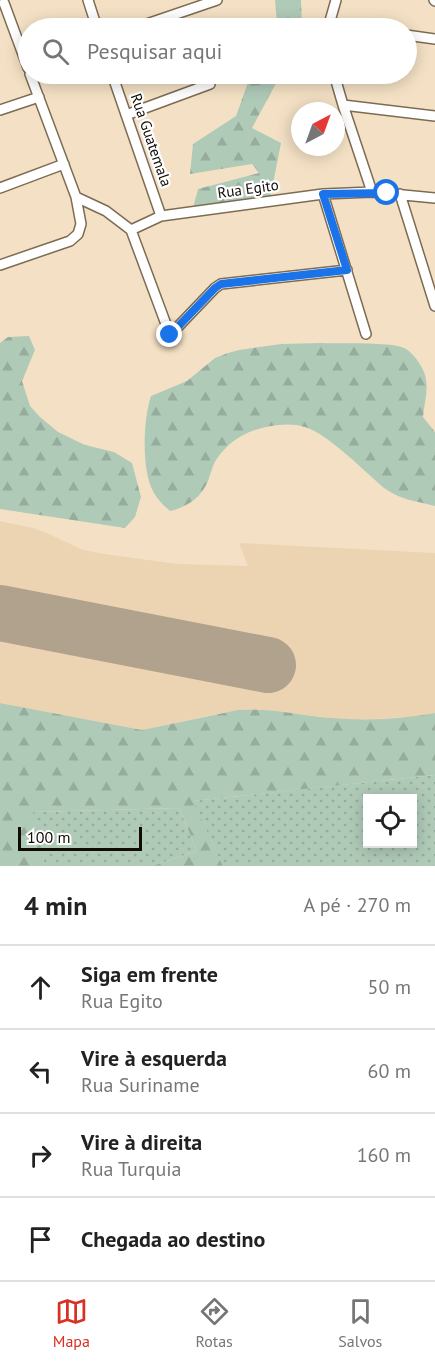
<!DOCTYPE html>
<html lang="pt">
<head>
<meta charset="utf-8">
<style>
  body { margin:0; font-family:"PT Sans",sans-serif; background:#f2f2f2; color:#222 }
  .controls { position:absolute; right:18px; bottom:18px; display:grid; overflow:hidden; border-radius:0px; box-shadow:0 3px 15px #0003 }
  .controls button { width:54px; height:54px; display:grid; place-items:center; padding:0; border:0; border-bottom:2px solid #e0e0e0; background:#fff; color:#222; font:30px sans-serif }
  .compass { position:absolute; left:291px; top:102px; width:54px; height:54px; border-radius:50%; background:#fff; box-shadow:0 3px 15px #0003; rotate:41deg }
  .scale { position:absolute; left:18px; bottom:15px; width:124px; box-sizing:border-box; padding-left:6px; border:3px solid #110b03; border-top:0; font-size:16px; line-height:21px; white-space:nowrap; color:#110b03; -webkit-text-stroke:4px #fff; paint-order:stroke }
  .stop { position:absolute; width:18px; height:18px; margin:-14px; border:4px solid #1a73e8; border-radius:50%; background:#fff }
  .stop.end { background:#1a73e8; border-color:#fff; box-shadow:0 2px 6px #0008 }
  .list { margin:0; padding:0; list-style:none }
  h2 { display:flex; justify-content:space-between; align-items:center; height:78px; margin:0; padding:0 24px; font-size:26px }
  h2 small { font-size:20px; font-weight:400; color:#767676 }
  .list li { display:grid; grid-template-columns:39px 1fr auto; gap:18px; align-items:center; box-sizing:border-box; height:84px; padding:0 24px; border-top:2px solid #e0e0e0 }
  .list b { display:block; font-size:22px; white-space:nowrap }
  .list p { margin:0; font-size:20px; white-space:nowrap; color:#767676 }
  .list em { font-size:20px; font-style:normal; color:#767676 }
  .icon { flex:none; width:33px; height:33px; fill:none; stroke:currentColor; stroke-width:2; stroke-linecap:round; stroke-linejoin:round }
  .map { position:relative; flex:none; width:435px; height:866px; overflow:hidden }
  .search { position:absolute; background:#fff; box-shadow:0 3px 15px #0003; left:18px; right:18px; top:18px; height:66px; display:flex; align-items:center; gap:15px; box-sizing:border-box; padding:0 21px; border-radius:33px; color:#767676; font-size:22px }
  .sheet { height:414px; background:#fff }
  nav { display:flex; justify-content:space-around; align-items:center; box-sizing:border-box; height:84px; border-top:2px solid #e0e0e0; background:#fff; font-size:16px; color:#767676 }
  nav a { display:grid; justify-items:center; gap:3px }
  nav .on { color:#d93025 }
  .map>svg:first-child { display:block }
  .built { fill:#ecd4b2 }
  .grass { fill:url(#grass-dots); fill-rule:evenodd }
  .forest { fill:url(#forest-firs) }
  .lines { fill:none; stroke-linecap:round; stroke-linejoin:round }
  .runway { stroke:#b0a28c; stroke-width:56 }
  .minor-casing { stroke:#7d6b53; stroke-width:12 }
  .minor { stroke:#fff; stroke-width:9 }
  .route { stroke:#1a73e8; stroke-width:8 }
  .labels { text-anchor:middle; stroke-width:4.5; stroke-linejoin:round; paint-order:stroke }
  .street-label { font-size:15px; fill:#110b03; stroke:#fff }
</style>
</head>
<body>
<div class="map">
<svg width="435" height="866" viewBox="0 0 435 866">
  <defs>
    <pattern id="grass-dots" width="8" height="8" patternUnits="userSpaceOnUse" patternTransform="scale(1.5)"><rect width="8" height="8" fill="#b0cab8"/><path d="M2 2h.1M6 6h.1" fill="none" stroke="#96ac9d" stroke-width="1.8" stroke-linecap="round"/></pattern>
    <pattern id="forest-firs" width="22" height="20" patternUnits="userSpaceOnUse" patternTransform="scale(1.5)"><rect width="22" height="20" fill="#b0cab8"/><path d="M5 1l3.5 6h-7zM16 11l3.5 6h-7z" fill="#96ac9d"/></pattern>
  </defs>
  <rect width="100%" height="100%" fill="#f4e1c5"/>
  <path class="built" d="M0,521L33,528L49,534L81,549L98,553L177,564L248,566L239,543L435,553V713L408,717L358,720L330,718L253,709L221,713L142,730L0,703Z"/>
  <path class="grass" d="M435,775V866H223L192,801ZM368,798H412V844H368Z
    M179,808L197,851L152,866H45L32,812Z"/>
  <path class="forest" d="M275,0H301L302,28H274L277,23Z
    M251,74H281L252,128L281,143L270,199L193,208L198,189L259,173L252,164L190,174L193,144L236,116Z
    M29,336L35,350L22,381L30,406L40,417L58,432L85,445L114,452L132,463L141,497L135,517L125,528L0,509V343L8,337Z
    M321,343C338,344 394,341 406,349C415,355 425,369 426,380C428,392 424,405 423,417L435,432V506C416,501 401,500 384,488C365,472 328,434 305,427C289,422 271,425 255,430C238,436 227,444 216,460C212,467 211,473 208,481C201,498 187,507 170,511C164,506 158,500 154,493C141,471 143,420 151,396L187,381L215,358L228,353L239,350L281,344Z
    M0,703L142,730L238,710C270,707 301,716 332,718C367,721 401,719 435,713V775L193,801L223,866H152L197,851L179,808L33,812L45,866H0Z"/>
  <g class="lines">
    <path class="runway" d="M0,613L268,665"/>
    <g class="minor-casing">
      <path id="minor" d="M88,0L97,28
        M434,0L435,1
        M4,3L28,68
        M329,24L360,28
        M135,28L217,0
        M328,28L336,0
        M406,35L435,39
        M112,74L161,216
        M334,74L343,105L372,192
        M343,105L435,116
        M0,110L39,97
        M126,115L210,84
        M0,188L64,164
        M323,194L366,334
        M400,194L435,306
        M76,197L106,211L131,230L170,335L215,288L221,284L347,270
        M131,230L161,216L323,194L372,192L435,198
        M0,265L70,241L78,234L81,224L76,197L30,74"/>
    </g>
    <use href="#minor" class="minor"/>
  </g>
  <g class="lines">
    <path class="route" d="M170,335L215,288L221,284L347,270L323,194L387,193"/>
  </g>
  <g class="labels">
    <g class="street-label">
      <text transform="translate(151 140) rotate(71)" y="5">Rua Guatemala</text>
      <text transform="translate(248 189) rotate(-8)" y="5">Rua Egito</text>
    </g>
  </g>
</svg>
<div class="controls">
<button><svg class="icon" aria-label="locate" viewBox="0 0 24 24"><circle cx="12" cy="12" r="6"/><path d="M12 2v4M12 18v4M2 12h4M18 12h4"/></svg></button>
</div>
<svg class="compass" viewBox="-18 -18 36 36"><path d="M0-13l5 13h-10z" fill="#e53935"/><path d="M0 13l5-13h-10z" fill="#767676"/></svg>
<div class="scale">100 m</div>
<div class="stop" style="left:387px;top:193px"></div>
<div class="stop end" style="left:170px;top:335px"></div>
<div class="search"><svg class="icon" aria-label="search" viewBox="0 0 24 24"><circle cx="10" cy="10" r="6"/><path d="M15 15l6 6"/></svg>Pesquisar aqui</div>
</div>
<section class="sheet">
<h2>4 min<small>A pé · 270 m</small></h2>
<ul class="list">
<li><svg class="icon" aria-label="ahead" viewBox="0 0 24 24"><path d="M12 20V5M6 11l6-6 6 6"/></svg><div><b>Siga em frente</b><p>Rua Egito</p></div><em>50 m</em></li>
<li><svg class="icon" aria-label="left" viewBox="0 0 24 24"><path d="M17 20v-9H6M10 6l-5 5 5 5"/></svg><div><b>Vire à esquerda</b><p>Rua Suriname</p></div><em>60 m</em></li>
<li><svg class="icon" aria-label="right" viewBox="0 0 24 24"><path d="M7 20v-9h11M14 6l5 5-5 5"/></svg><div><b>Vire à direita</b><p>Rua Turquia</p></div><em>160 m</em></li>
<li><svg class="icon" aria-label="arrive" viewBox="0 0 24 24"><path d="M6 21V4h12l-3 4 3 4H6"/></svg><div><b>Chegada ao destino</b></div></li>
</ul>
</section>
<nav>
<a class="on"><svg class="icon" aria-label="map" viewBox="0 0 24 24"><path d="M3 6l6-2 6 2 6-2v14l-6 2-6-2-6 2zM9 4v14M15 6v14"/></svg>Mapa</a>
<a><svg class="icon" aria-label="directions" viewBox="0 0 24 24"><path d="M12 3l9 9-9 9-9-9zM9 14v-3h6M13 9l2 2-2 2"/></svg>Rotas</a>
<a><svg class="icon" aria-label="saved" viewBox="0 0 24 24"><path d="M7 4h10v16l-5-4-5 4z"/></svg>Salvos</a>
</nav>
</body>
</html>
